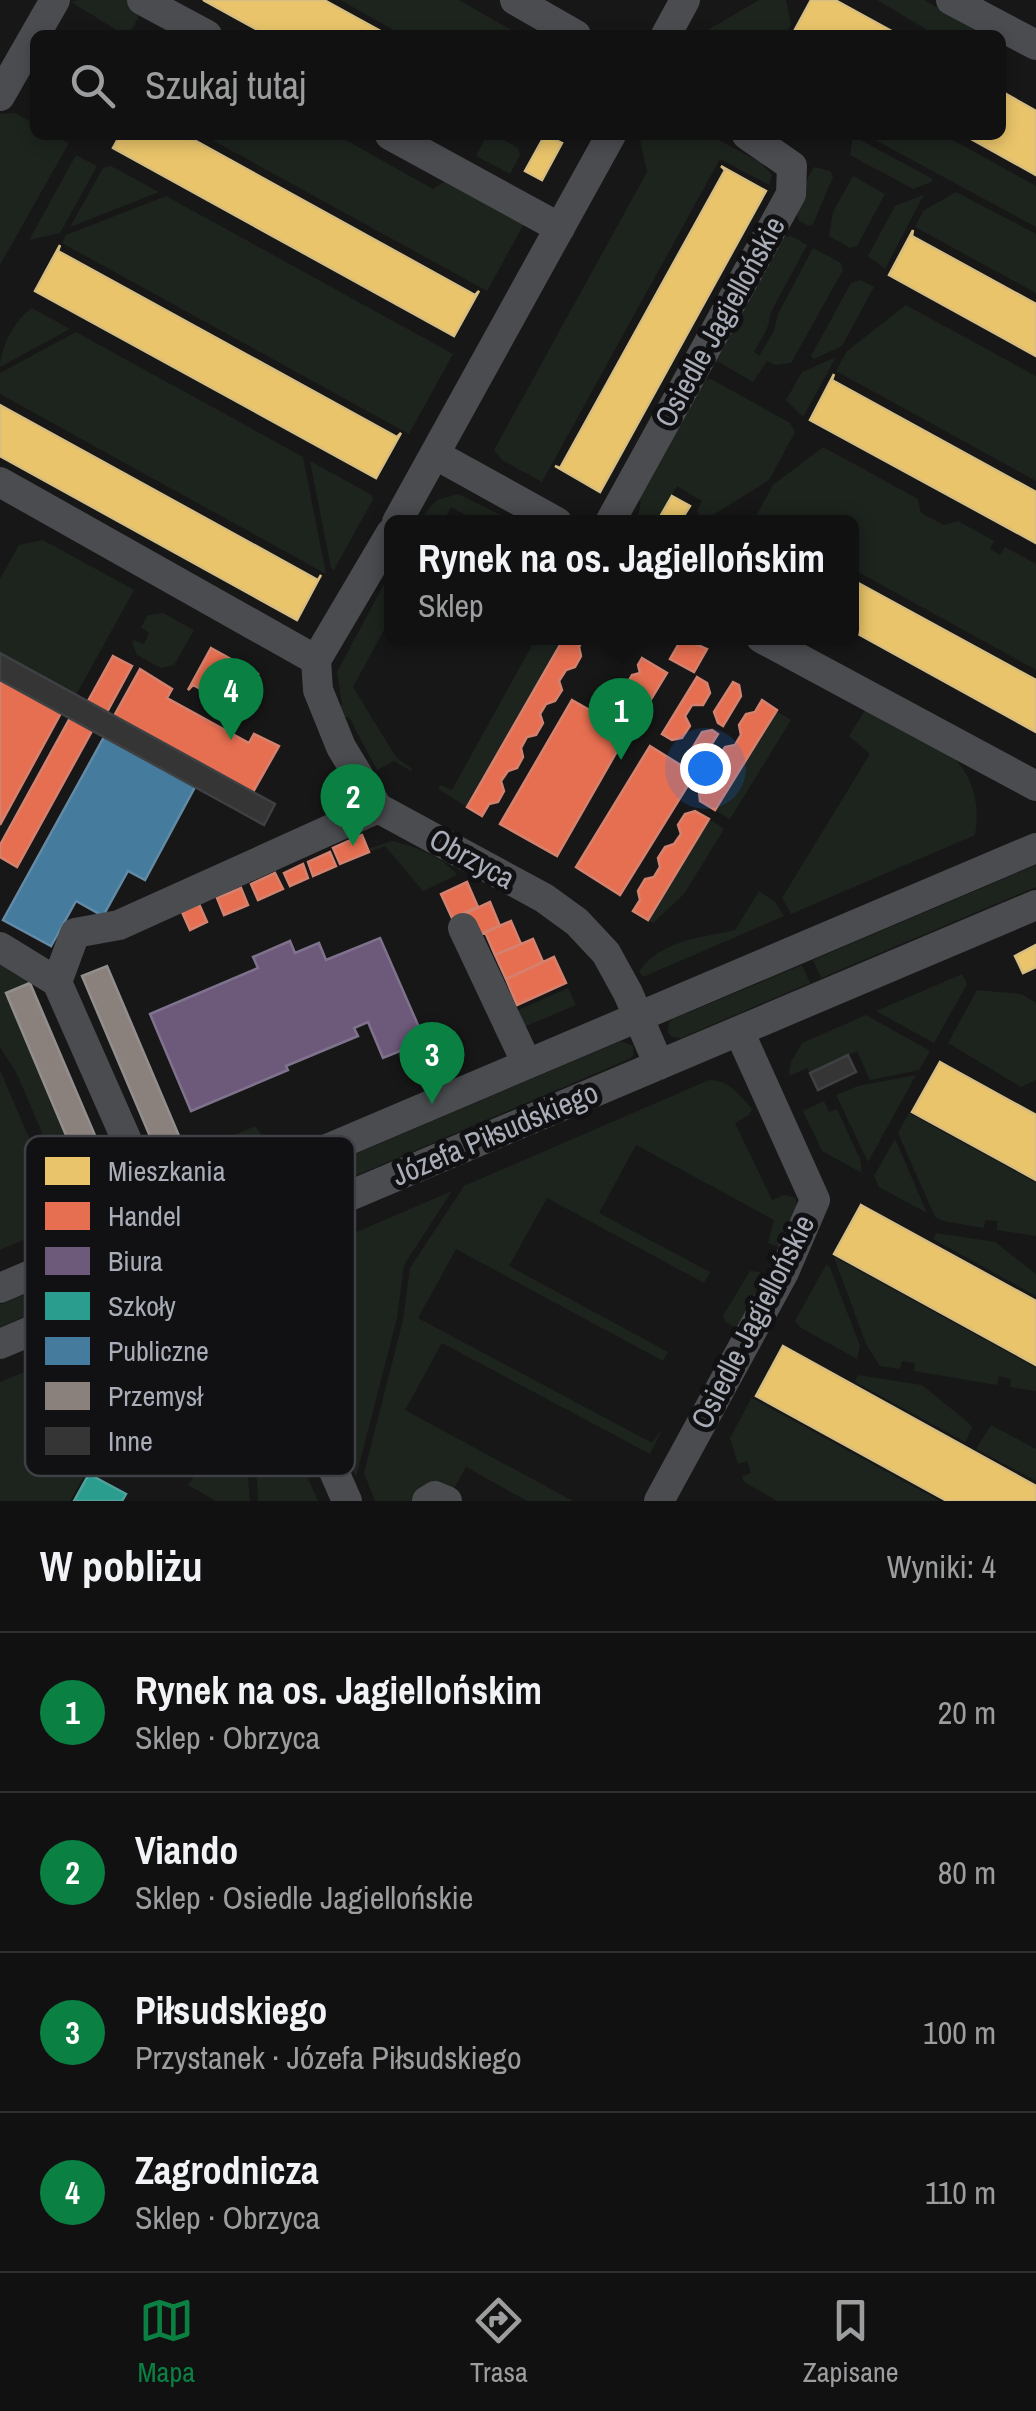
<!DOCTYPE html>
<html lang="pl">
<head>
<meta charset="utf-8">
<style>
  body { margin:0; font-family:"Archivo Narrow",sans-serif; background:#1a1a1a; color:#f1f3f6 }
  .you { position:absolute; left:705px; top:768px; width:35px; height:35px; margin:-25px; border:8px solid #fff; border-radius:50%; background:#1a73e8; box-shadow:0 0 0 15px #1a73e833 }
  .badge { display:grid; place-items:center; width:65px; height:65px; border-radius:50%; background:#0b8043; color:#fff; font-size:32px; font-weight:700 }
  .pin { position:absolute; translate:-50% -82px; filter:drop-shadow(0 2px 5px #0008) }
  .pin::after { content:''; position:absolute; top:52px; width:35px; height:30px; background:inherit; clip-path:polygon(0 0,100% 0,50% 100%) }
  .popup { position:absolute; left:384px; top:515px; width:475px; height:130px; box-sizing:border-box; display:grid; place-content:center; border-radius:15px; background:#111; filter:drop-shadow(0 2px 8px #0005); font-size:32px; white-space:nowrap; color:#9c9d9f }
  .popup b { font-size:38px; color:#f1f3f6 }
  .popup::after { content:''; position:absolute; left:50%; top:100%; margin-left:-20px; border:20px solid transparent; border-top-color:#111 }
  .list { margin:0; padding:0; list-style:none }
  h2 { display:flex; justify-content:space-between; align-items:center; height:130px; margin:0; padding:0 40px; font-size:42px }
  h2 small { font-size:32px; font-weight:400; color:#9c9d9f }
  .list li { display:grid; grid-template-columns:65px 1fr auto; gap:30px; align-items:center; box-sizing:border-box; height:160px; padding:0 40px; border-top:2px solid #303131 }
  .list b { display:block; font-size:38px; white-space:nowrap }
  .list p { margin:0; font-size:32px; white-space:nowrap; color:#9c9d9f }
  .list em { font-size:32px; font-style:normal; color:#9c9d9f }
  .icon { flex:none; width:55px; height:55px; fill:none; stroke:currentColor; stroke-width:2; stroke-linecap:round; stroke-linejoin:round }
  .map { position:relative; flex:none; width:1036px; height:1501px; overflow:hidden }
  .search { position:absolute; background:#111; box-shadow:0 5px 15px #0003; left:30px; right:30px; top:30px; height:110px; display:flex; align-items:center; gap:25px; box-sizing:border-box; padding:0 35px; border-radius:15px; color:#9c9d9f; font-size:38px }
  .sheet { height:770px; background:#111 }
  nav { display:flex; justify-content:space-around; align-items:center; box-sizing:border-box; height:140px; border-top:2px solid #303131; background:#111; font-size:28px; color:#9c9d9f }
  nav a { display:grid; justify-items:center; gap:5px }
  nav .on { color:#0b8043 }
  .map>svg:first-child { display:block }
  .green { fill:#1d241e }
  .homes { fill:#e9c46a; stroke:#d6bd81; stroke-width:2.5 }
  .shops { fill:#e76f51; stroke:#d48270; stroke-width:2.5 }
  .offices { fill:#6d597a; stroke:#7f728d; stroke-width:2.5 }
  .schools { fill:#2a9d8f; stroke:#50a29b; stroke-width:2.5 }
  .public { fill:#457b9d; stroke:#638aa5; stroke-width:2.5 }
  .industry { fill:#8a817c; stroke:#938e8e; stroke-width:2.5 }
  .building { fill:#353536; stroke:#3f4043; stroke-width:2.5 }
  .lines { fill:none; stroke-linecap:round; stroke-linejoin:round }
  .minor { stroke:#4b4c50; stroke-width:30 }
  .labels { text-anchor:middle; stroke-width:10; stroke-linejoin:round; paint-order:stroke }
  .street-label { font-size:30px; fill:#a8adb8; stroke:#111113 }
  .key { fill:#111113; stroke:#3e4045; stroke-width:2.5 }
  .key-label { font-size:28px; fill:#a8adb8 }
</style>
</head>
<body>
<div class="map">
<svg width="1036" height="1501" viewBox="0 0 1036 1501">
  <rect width="100%" height="100%" fill="#171717"/>
  <path class="green" d="M77,0H130L136,4L138,18L129,35H125L71,2Z
    M340,0H459L520,35H403Z
    M759,0H786L791,24L785,35H699Z
    M877,0H924L982,32L980,35H936Z
    M15,113L35,124V135H55L69,143L0,265V114Z
    M203,135H337L433,189L451,177L525,222L487,291Z
    M487,135H495L518,148L520,155L510,174L476,156Z
    M639,135H710L761,163L772,175L769,185L720,159L542,482L502,460L494,450L647,172Z
    M866,135H944L1036,186V227Z
    M853,136L933,179L931,182L913,189L850,155Z
    M76,155L97,166L60,233L29,240Z
    M111,166L159,192L70,227L103,168Z
    M814,167L830,171L833,177L813,224L809,226L799,221L793,205Z
    M853,176L885,194L857,246L850,248L829,236L833,212Z
    M956,192L1036,234V293L915,227L923,211Z
    M923,195V196L885,269L868,256L895,206Z
    M166,196L453,354L409,434L62,243L66,235Z
    M791,236L807,245L771,312L767,329L754,352L759,356L774,331L778,314L813,248L841,263L843,270L791,363L775,365L767,361L753,382L710,357L774,240Z
    M861,280L874,287L842,346L814,359L811,356L851,283Z
    M906,305L1036,376V481L836,371L847,351Z
    M32,308L70,329L0,367C0,348 16,318 32,308Z
    M76,332L303,457L326,574L0,394V373Z
    M836,357L803,417L786,400L802,372Z
    M711,379L790,423L795,432L769,480L702,522L697,511L702,501L677,486L657,522H637L641,502L633,497L696,382Z
    M823,447L918,499L921,513L944,525L958,521L994,541L990,549L1000,555L1005,547L1036,564V670L851,568V522H768L756,516L773,485Z
    M310,461L372,495L373,499L334,570L331,568Z
    M458,494L515,522H479L451,507L443,522H417L437,500Z
    M43,540L134,590L76,695L0,653V579L19,545Z
    M391,571V617L353,687L396,757L412,769L411,771L394,761L377,770L349,717H338L336,713L342,704L337,672Z
    M163,613L194,630L174,665L161,668L137,655L132,643L134,640L144,644L149,633L141,627L148,615Z
    M536,638H564L467,807L438,789L441,785L452,790Z
    M865,710L951,755C974,778 980,803 975,835L791,914L782,898L870,754L849,736Z
    M776,711L791,720L730,819L715,810Z
    M709,819L724,829L684,894L653,923L648,920Z
    M392,841C412,845 445,858 457,875L423,891L385,846L369,852L368,849Z
    M1036,865V887L821,978L813,960Z
    M759,891L775,902L784,916L643,977L639,972C660,940 701,938 735,930Z
    M0,959L30,983L6,994L92,1196L117,1187L122,1198L78,1217L17,1074L0,1047Z
    M802,965L810,983L681,1038L672,1037L668,1032L669,1022L673,1019Z
    M962,974L967,984L934,1043L876,1011Z
    M568,988L576,1005L517,1030L514,1012Z
    M977,990L1021,994L1036,1003V1080L1021,1087L948,1043Z
    M866,1015L930,1051L919,1070L870,1080L857,1051L810,1073L807,1068L789,1076L791,1062L802,1043Z
    M621,1041L633,1046V1056L629,1059L147,1265L139,1246Z
    M0,1070L65,1222L0,1250Z
    M916,1075L868,1162L836,1095L858,1086Z
    M709,1080C729,1080 740,1095 752,1109L749,1115L735,1123L772,1200L784,1195L796,1198V1211L781,1248L768,1243L774,1220L636,1145L599,1213L710,1272L704,1283L547,1198L509,1266L668,1352L663,1361L456,1249L418,1318L652,1443L663,1428L650,1454L442,1343L405,1410L573,1501H527L466,1467L454,1488L440,1487L411,1501H375L364,1473L403,1320L410,1268L464,1186Z
    M824,1101L829,1112L837,1109L860,1159L862,1173L822,1151L803,1111Z
    M909,1113L1036,1183V1236L997,1230V1221L985,1220L984,1228L943,1221L935,1217L898,1133Z
    M255,1126L264,1138L193,1168L170,1171L168,1165Z
    M895,1139L927,1213L879,1187L874,1176Z
    M452,1191L404,1265L397,1318L356,1477L268,1283L277,1282L278,1268L282,1264Z
    M936,1233L995,1242L1036,1274V1296L933,1239Z
    M112,1257L121,1276L0,1327V1305Z
    M834,1257L1036,1368V1391L1010,1387L1011,1379L999,1376L997,1385L914,1371L915,1363L902,1361L900,1369L880,1366L866,1344Z
    M826,1265L830,1267L860,1346L857,1359L801,1328L795,1321Z
    M750,1271L760,1272L767,1281L742,1327L736,1328L726,1322L723,1316Z
    M209,1295L218,1297L231,1310L269,1402L159,1455L158,1452L130,1454L104,1441L70,1501H0V1382Z
    M858,1375L922,1385L970,1424L972,1428L965,1442L855,1382Z
    M752,1397V1398L940,1501H777L744,1482L742,1476L751,1473L747,1461L738,1464L730,1438Z
    M991,1425L1036,1449V1481L976,1449Z
    M277,1426H284L318,1501H258L254,1436Z
    M245,1441L250,1501H216L188,1485L202,1465Z"/>
  <path class="homes" d="M203,0H324L388,35H267Z
    M811,0H835L899,35H792Z
    M1001,91L1036,111V175L964,135H1001Z
    M120,135H185L475,295L479,291L454,336L113,148Z
    M545,135L562,143L542,180L525,171Z
    M721,166L766,191L600,492L555,466L560,468L725,170Z
    M913,230L912,236L1036,304V356L889,275Z
    M60,245L58,251L397,437L401,433L376,478L35,291Z
    M834,374L832,380L1036,492V543L810,420Z
    M0,405L318,580L321,575L297,620L0,456Z
    M672,496L690,506L680,522H657Z
    M851,579L1036,680V732L851,630Z
    M1036,945V967L1023,973L1015,956Z
    M940,1062L1036,1115V1180L912,1112Z
    M861,1205L1036,1301V1365L834,1254Z
    M783,1346L1036,1486V1501H947L756,1396Z"/>
  <path class="shops" d="M564,638H584L579,647L581,656L575,667L566,670L559,681L562,690L555,701L546,704L540,714L543,723L536,735L527,737L521,748L523,757L517,768L508,771L501,781L504,791L498,802L489,804L482,816L467,807Z
    M682,638L707,649L694,672L670,659Z
    M211,648L258,674L235,717L237,709L193,685L188,690Z
    M113,656L132,666L107,712L88,701Z
    M642,658L667,673L639,719L624,710L621,694L632,675L640,673L638,665Z
    M140,669L172,689L167,698L249,743L254,734L279,746L253,792L114,716Z
    M697,677L707,683L710,693L703,705H692L685,716L690,726L682,738L672,740L662,734Z
    M0,680L61,713L0,825Z
    M733,682L739,685L741,696L723,726L718,723L714,712Z
    M572,700L628,732L557,856L500,824Z
    M762,700L777,710L715,810L700,801L699,791L706,780L715,778L721,768L718,758L725,747L735,745L741,735L739,725L746,714L755,712Z
    M70,718L92,731L17,867L0,857V845Z
    M712,730L718,734L706,753L695,755L690,752L702,732Z
    M650,746L695,774L620,895L576,867Z
    M695,811L709,819L648,920L633,911L640,900L638,891L645,879L654,877L660,867L658,858L665,847L674,844L681,834L678,825L685,814Z
    M362,835L369,852L340,864L333,848Z
    M330,852L336,866L313,876L308,862Z
    M303,864L308,878L290,886L284,873Z
    M275,873L283,889L258,900L251,884Z
    M467,882L478,907L452,918L441,894Z
    M241,888L248,905L224,915L217,898Z
    M490,902L500,926L474,937L464,914Z
    M199,904L207,922L190,930L182,912Z
    M511,921L521,944L495,955L485,932Z
    M533,939L543,962L506,979L495,955Z
    M554,957L566,983L517,1005L506,979Z"/>
  <path class="offices" d="M380,938L425,1041L383,1058L368,1022L354,1028L358,1036L286,1066L288,1070L191,1111L150,1014L258,968L253,957L290,941L295,953L319,943L326,960Z"/>
  <path class="schools" d="M89,1474L126,1494L122,1501H74Z"/>
  <path class="public" d="M104,737L195,787L145,880L128,871L103,916L76,901L51,946L3,920Z"/>
  <path class="industry" d="M107,966L188,1157L163,1167L82,976Z
    M30,983L117,1187L92,1197L6,993Z"/>
  <path class="building" d="M0,653L275,804L264,825L0,680Z
    M848,1055L856,1072L818,1090L810,1073Z"/>
  <g class="lines">
    <path class="minor" d="M142,0L207,35
      M515,0L576,35
      M951,0L1036,45
      M666,35L685,0
      M0,96L55,0
      M390,135L560,228
      M436,455L557,522
      M0,482L316,660
      M397,522L611,135
      M610,522L791,194L792,166L747,135
      M391,533L316,660L318,690L341,747L378,808L544,898L577,922L606,953L628,993L659,1065
      M761,638L1036,786
      M463,928L527,1064
      M0,947L57,982
      M162,1220L57,982L75,933L119,925L378,808
      M234,1244L347,1501
      M0,1288L1036,848
      M0,1344L1036,905
      M427,1501L435,1496L447,1501
      M659,1501L784,1272L815,1200L739,1031"/>
  </g>
  <g class="labels">
    <g class="street-label">
      <text transform="translate(720 322) rotate(-61)" y="10">Osiedle Jagiellońskie</text>
      <text transform="translate(472 859) rotate(29)" y="10">Obrzyca</text>
      <text transform="translate(495 1134) rotate(-23)" y="10">Józefa Piłsudskiego</text>
      <text transform="translate(753 1322) rotate(-63)" y="10">Osiedle Jagiellońskie</text>
    </g>
  </g>
  <rect x="25" y="1136" width="330" height="340" rx="15" class="key"/>
  <rect x="45" y="1157" width="45" height="28" fill="#e9c46a"/>
  <rect x="45" y="1202" width="45" height="28" fill="#e76f51"/>
  <rect x="45" y="1247" width="45" height="28" fill="#6d597a"/>
  <rect x="45" y="1292" width="45" height="28" fill="#2a9d8f"/>
  <rect x="45" y="1337" width="45" height="28" fill="#457b9d"/>
  <rect x="45" y="1382" width="45" height="28" fill="#8a817c"/>
  <rect x="45" y="1427" width="45" height="28" fill="#353536"/>
  <g class="key-label">
    <text x="108" y="1181">Mieszkania</text>
    <text x="108" y="1226">Handel</text>
    <text x="108" y="1271">Biura</text>
    <text x="108" y="1316">Szkoły</text>
    <text x="108" y="1361">Publiczne</text>
    <text x="108" y="1406">Przemysł</text>
    <text x="108" y="1451">Inne</text>
  </g>
</svg>
<div class="you"></div>
<div class="pin badge" style="left:621px;top:760px">1</div>
<div class="popup"><b>Rynek na os. Jagiellońskim</b>Sklep</div>
<div class="pin badge" style="left:353px;top:846px">2</div>
<div class="pin badge" style="left:432px;top:1104px">3</div>
<div class="pin badge" style="left:231px;top:740px">4</div>
<div class="search"><svg class="icon" aria-label="search" viewBox="0 0 24 24"><circle cx="10" cy="10" r="6"/><path d="M15 15l6 6"/></svg>Szukaj tutaj</div>
</div>
<section class="sheet">
<h2>W pobliżu<small>Wyniki: 4</small></h2>
<ul class="list">
<li><span class="badge">1</span><div><b>Rynek na os. Jagiellońskim</b><p>Sklep · Obrzyca</p></div><em>20 m</em></li>
<li><span class="badge">2</span><div><b>Viando</b><p>Sklep · Osiedle Jagiellońskie</p></div><em>80 m</em></li>
<li><span class="badge">3</span><div><b>Piłsudskiego</b><p>Przystanek · Józefa Piłsudskiego</p></div><em>100 m</em></li>
<li><span class="badge">4</span><div><b>Zagrodnicza</b><p>Sklep · Obrzyca</p></div><em>110 m</em></li>
</ul>
</section>
<nav>
<a class="on"><svg class="icon" aria-label="map" viewBox="0 0 24 24"><path d="M3 6l6-2 6 2 6-2v14l-6 2-6-2-6 2zM9 4v14M15 6v14"/></svg>Mapa</a>
<a><svg class="icon" aria-label="directions" viewBox="0 0 24 24"><path d="M12 3l9 9-9 9-9-9zM9 14v-3h6M13 9l2 2-2 2"/></svg>Trasa</a>
<a><svg class="icon" aria-label="saved" viewBox="0 0 24 24"><path d="M7 4h10v16l-5-4-5 4z"/></svg>Zapisane</a>
</nav>
</body>
</html>
